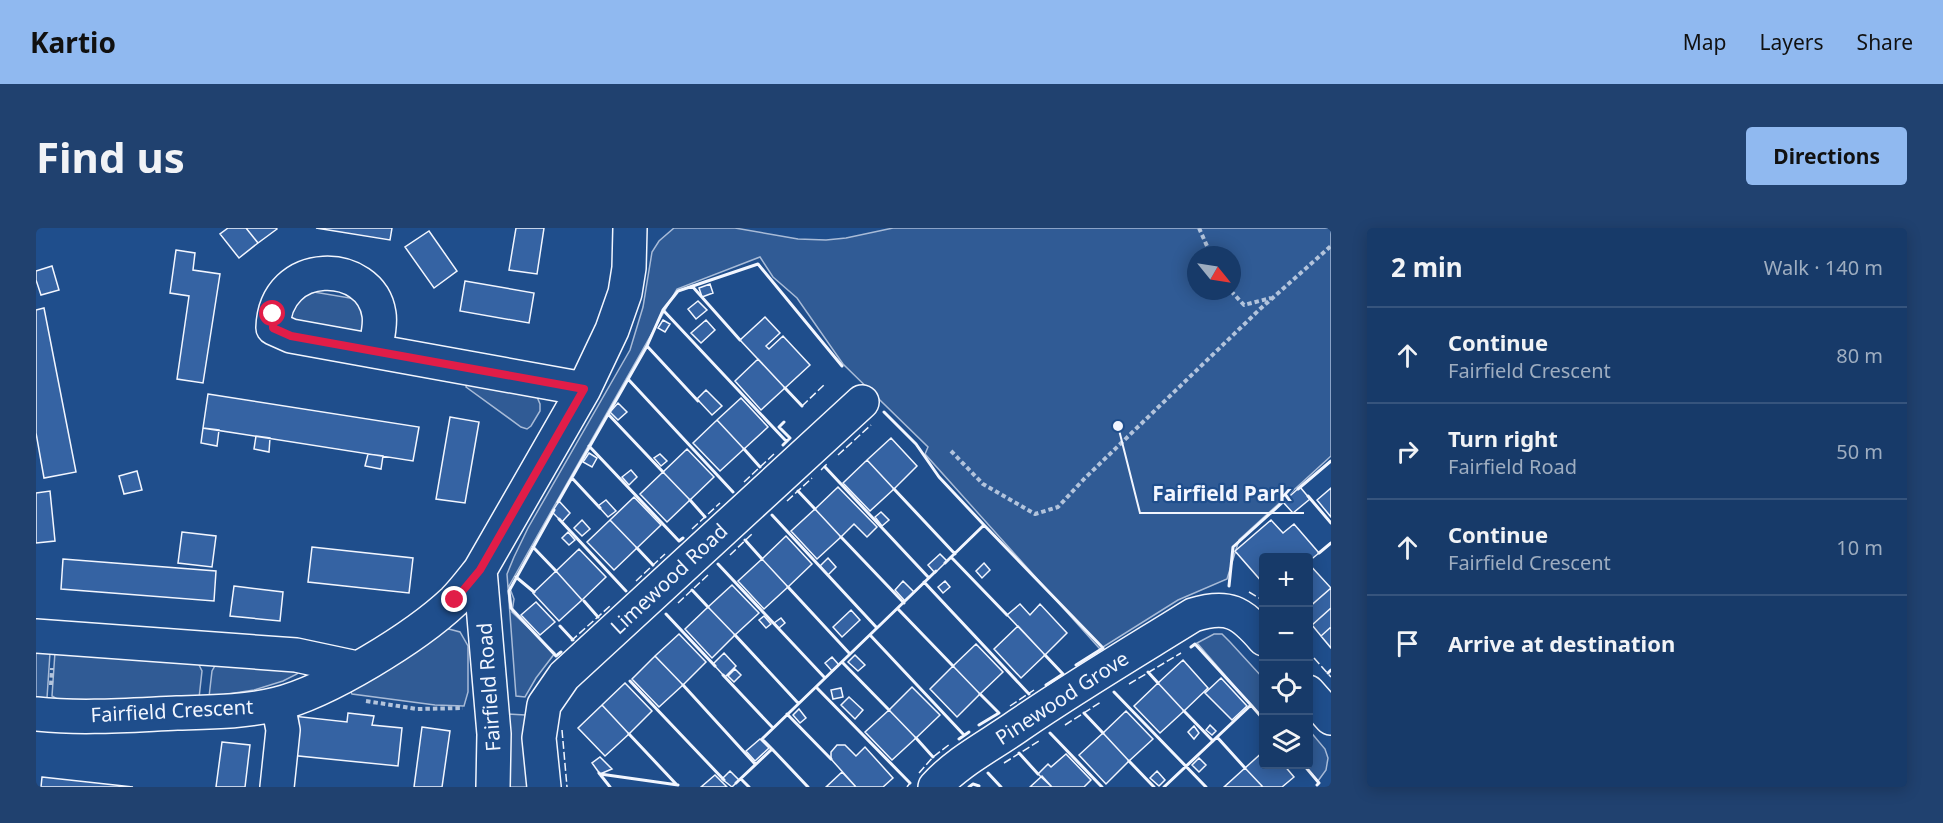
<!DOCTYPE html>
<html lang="en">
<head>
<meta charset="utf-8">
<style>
  body { margin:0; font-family:"Noto Sans",sans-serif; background:#20416f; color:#f1f3f6 }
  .controls { position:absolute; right:18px; bottom:18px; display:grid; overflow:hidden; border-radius:6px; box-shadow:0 3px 15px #0003 }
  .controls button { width:54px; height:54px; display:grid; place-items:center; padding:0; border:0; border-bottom:2px solid #36547d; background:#173a69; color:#f1f3f6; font:30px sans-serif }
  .compass { position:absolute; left:1151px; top:18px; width:54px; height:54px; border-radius:50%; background:#173a69; box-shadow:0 3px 15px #0003; rotate:120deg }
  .stop { position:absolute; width:18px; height:18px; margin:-14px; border:4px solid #e11d48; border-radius:50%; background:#fff }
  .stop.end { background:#e11d48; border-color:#fff; box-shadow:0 2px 6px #0008 }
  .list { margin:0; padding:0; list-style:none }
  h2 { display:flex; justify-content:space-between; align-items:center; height:78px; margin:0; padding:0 24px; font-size:26px }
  h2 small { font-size:20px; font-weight:400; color:#9eadc0 }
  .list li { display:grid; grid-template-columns:39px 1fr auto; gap:18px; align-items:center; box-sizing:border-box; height:96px; padding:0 24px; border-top:2px solid #36547d }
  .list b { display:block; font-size:22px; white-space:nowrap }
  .list p { margin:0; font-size:20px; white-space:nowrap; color:#9eadc0 }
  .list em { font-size:20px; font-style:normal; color:#9eadc0 }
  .icon { flex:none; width:33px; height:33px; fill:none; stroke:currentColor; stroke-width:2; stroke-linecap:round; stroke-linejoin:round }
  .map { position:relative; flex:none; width:1295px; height:559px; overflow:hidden; border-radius:6px }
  header { display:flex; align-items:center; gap:36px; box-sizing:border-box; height:84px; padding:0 30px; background:#90b9f0; color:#111 }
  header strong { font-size:28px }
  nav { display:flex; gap:33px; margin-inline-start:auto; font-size:21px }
  .intro { display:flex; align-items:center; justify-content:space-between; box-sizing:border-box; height:144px; padding:0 36px }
  h1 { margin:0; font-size:42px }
  .button { padding:15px 27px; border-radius:6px; background:#90b9f0; color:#111; font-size:21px; font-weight:700 }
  main { display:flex; gap:36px; padding:0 36px }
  aside { flex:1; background:#173a69; border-radius:6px; box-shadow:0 3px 15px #0003 }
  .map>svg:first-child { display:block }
  .built { fill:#305b95; stroke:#a8bbd7; stroke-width:1.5; fill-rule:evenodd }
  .building { fill:#3563a3; stroke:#f2f6ff; stroke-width:1.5 }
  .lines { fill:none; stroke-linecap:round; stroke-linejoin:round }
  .minor-casing { stroke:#f2f6ff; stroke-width:36 }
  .path { stroke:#b3c4dc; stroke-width:4; stroke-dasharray:4.5 3; stroke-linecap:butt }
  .minor { stroke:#1f4e8c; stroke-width:33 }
  .fence { stroke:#f2f6ff; stroke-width:1.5; stroke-dasharray:8 3; stroke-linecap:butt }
  .wall { stroke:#f2f6ff; stroke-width:3 }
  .route { stroke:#e11d48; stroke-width:8 }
  .labels { text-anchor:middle; stroke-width:4.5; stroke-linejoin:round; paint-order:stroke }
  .street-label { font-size:20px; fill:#f2f6ff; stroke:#1f4e8c }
  .leader { fill:none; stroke:#f2f6ff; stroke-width:2 }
  .callout-dot { fill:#f2f6ff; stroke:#1f4e8c; stroke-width:2 }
  .callout-label { font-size:21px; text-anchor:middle; font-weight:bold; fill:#f2f6ff; stroke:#1f4e8c; stroke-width:4.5; stroke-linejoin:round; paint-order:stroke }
</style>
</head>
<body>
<header>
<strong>Kartio</strong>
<nav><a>Map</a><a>Layers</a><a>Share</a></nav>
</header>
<div class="intro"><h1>Find us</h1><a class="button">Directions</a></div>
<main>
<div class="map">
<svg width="1295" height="559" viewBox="0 0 1295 559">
  <rect width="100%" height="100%" fill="#1f4e8c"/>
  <path class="built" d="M638,0H699L762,11L790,12L810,10L857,0H1295V228L1203,312L1191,351L1142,372L1064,421L889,226L892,219L807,136L761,70L737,49L724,29L641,61L473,358L478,371L476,384L519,425L500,450L489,469L480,468L471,346L478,329L492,300L594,122L607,79L616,24L623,13ZM1160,27H1196V63H1160Z
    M266,62L332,73L326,108L246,95Z
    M431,155L501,169L504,176V183L495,198L491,201L485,199L430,159Z
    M409,400L424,404L432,418V464L428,478L399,477L316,466L314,462Z
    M1178,406H1186L1194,414L1227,450V491L1161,415Z
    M0,424L14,425L11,470L0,469Z
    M19,424L162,435L166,443L163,470L115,473L21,471L16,468Z
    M180,436L265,439L261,446L247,453L218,462L173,469L176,443Z
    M472,486L489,487L495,559H469Z
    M1273,502L1289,521L1292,530L1290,542L1282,553L1268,537L1272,536Z"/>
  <path class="building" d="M192,0H210L222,15L203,30L184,6Z
    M210,0H240L241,1L222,15Z
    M280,0H356L354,12Z
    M480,0H508L501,46L473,42Z
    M393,3L421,43L398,60L369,19Z
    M140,22L159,25L157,42L184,46L167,155L141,151L153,68L134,65Z
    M16,38L23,62L5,67L0,52V43Z
    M429,53L498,65L493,95L424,83Z
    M674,56L677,65L666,69L663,60Z
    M662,73L671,82L660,91L652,81Z
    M8,80L40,244L8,250L0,205V82Z
    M729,89L744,105L730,118L733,121L747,108L774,137L749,160L704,112Z
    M627,92L634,96L629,104L622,100Z
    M670,92L679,102L665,115L655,105Z
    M722,131L749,160L725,182L699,153Z
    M670,162L686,178L676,187L661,171Z
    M172,166L383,199L377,233L167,200Z
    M705,170L732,199L708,221L681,192Z
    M582,175L591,184L582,192L574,184Z
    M414,189L443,194L429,275L400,271Z
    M681,192L708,221L684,243L657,215Z
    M167,200L183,202L181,218L165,215Z
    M220,208L234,210L233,224L218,221Z
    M855,210L881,238L858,261L831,232Z
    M651,221L678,249L654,272L627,244Z
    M553,225L561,230L556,239L547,234Z
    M332,226L347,228L345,241L329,238Z
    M624,226L631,233L625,238L618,230Z
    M831,232L858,261L834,283L807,255Z
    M595,242L601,249L593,257L586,249Z
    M101,243L106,262L88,266L83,248Z
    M627,244L654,272L631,294L604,266Z
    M802,259L841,299L831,309L818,296L805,309L779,281Z
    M1264,259L1274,271L1257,285L1247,274Z
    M1295,260V289L1281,272Z
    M14,263L19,313L0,315V265Z
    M598,269L625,297L601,320L574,292Z
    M570,272L580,283L572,289L562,278Z
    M523,273L534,285L526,294L516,284Z
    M779,281L805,309L781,331L755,303Z
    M845,284L853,292L846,298L839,289Z
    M546,292L554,301L546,308L538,300Z
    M574,292L601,320L578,342L551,314Z
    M1235,292L1247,305L1258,296L1283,325L1272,334V329H1228L1227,355L1199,323Z
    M146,304L180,308L176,339L142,335Z
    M532,304L539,312L533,317L526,310Z
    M750,308L776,336L752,359L726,331Z
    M276,319L377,330L373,365L272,354Z
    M543,321L570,349L546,372L520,343Z
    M904,326L911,333L899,345L892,337Z
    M792,330L800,339L792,347L784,338Z
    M27,331L180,343L178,373L25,361Z
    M726,331L752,359L728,381L702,353Z
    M948,335L954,342L946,350L940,343Z
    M1272,335L1295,360L1272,380Z
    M520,343L546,372L523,393L497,365Z
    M867,353L878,364L869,373L859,362Z
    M909,353L914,359L907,365L902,359Z
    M696,357L723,385L699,407L672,379Z
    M198,358L247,364L244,393L194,388Z
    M1295,360V380L1276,397L1272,394V380Z
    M500,374L519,394L504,407L485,387Z
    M984,376L994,387L1004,376L1031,405L1009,427L971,387Z
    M672,379L699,407L676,430L649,401Z
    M1295,380V399L1285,408L1276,397Z
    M815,382L824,392L806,409L797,399Z
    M728,388L735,396L730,400L723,392Z
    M745,390L749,395L743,400L738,395Z
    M982,398L1009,427L985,450L958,421Z
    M1295,399V420L1285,408Z
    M643,406L670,434L647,457L619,428Z
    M940,416L967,444L944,466L917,438Z
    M688,425L700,438L689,449L677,436Z
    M819,427L829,437L822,443L812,434Z
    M619,428L647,457L623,479L596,451Z
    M796,429L803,437L796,443L789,435Z
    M1147,432L1172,460L1148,483L1122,455Z
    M917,438L944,466L921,489L894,461Z
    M699,441L705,447L698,454L692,448Z
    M1185,450L1211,478L1196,492L1169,465Z
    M589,455L616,483L593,506L566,477Z
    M1122,455L1148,483L1124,505L1098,478Z
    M876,459L904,487L880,510L853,482Z
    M805,460L807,469L797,471L795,462Z
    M813,469L827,482L819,491L805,477Z
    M566,477L593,506L569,528L542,500Z
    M763,481L770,490L764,495L757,487Z
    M853,482L880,510L856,532L829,504Z
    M1090,483L1117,511L1093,533L1067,505Z
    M312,485L338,488L336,497L366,500L362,538L253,527L257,488L311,494Z
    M1174,497L1180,503L1176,507L1170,502Z
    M1158,498L1163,505L1158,511L1152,504Z
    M386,499L414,503L406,559H378Z
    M1067,505L1093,533L1070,556L1043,527Z
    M724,511L733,520L719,533L710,523Z
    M186,514L214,517L209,559H180Z
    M801,517H809L820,528L829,519L857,550L847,559H820L795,531V524Z
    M1228,523V536H1247L1258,549L1246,559H1227L1209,540Z
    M1030,526L1055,552L1048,559H1016L1002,546L1012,536L1015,539Z
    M564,529L576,541L564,546L556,535Z
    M1163,530L1170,537L1163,544L1156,537Z
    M1209,540L1227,559H1188Z
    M694,543L703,552L696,559L686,551Z
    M1121,543L1129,552L1123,558L1114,550Z
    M806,544L820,559H790Z
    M679,547L691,559H665Z
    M1006,548L1016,559H994Z
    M6,549L97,559H5Z"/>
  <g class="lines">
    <g class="minor-casing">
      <path id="minor" d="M339,123C341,111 345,98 343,86C335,31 239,28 237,100L255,108L548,161
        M0,408L260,427L321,440
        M1272,464L1295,490
        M0,486C46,491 95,487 141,485C174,484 209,484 241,476C291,464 380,409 418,373C427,364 436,352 444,342
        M241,559L247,502L242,476
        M457,559L458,506L444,342L548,161L576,102L589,65L593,40L594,0
        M508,559L503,510L508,477L528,448L826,174
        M899,559C922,533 955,517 983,497C1040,458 1099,423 1157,387C1192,376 1205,384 1228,411"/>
    </g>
    <path class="path" d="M1163,0L1175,27
      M1195,63L1208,77L1235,70
      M915,223L947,256L999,286L1022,279L1049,250L1223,82L1295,18
      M15,457L16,440
      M330,473L381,481L427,480"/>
    <use href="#minor" class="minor"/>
    <path class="fence" d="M766,178L789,156
      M802,227L835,197
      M785,242L791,236
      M708,254L738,226
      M751,273L776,250
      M656,301L684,275
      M694,327L716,306
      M600,353L629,326
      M1213,364L1228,373
      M642,375L673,346
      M535,413L574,378
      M1278,430L1295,449
      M1093,456L1145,425
      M974,478L998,462
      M1029,497L1065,474
      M526,502L531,559
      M968,535L1003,513
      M883,545L897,529L914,516
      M871,559L874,555"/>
    <path class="wall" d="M656,58L704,112
      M627,82L611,118L662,173
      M592,151L697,264
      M749,160L766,178
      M848,184L880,216L903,249L948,297
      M572,186L627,244
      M750,213L627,82L642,63L722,36L806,138
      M747,217L754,210L743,199L748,194
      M553,218L643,313L647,310
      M708,221L724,239
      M789,239L893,350
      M536,250L564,280
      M858,261L919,326
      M1262,261L1295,233
      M762,263L779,281
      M1272,268L1295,295
      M654,272L669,289
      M522,274L611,118
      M518,282L473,363L475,380L520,428L525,424
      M736,287L841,400
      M523,291L590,363
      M805,309L868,375
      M709,312L726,331
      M497,319L520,343
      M601,320L617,337
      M1283,325L1295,315
      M915,329L971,387
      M909,335L948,297L1067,420L1040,437
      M682,336L789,450
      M480,349L498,364
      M888,354L993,466
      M1193,358L1197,319L1248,273
      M752,359L814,426
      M656,362L672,379
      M548,373L562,389
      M1227,373H1228
      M862,381L917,438
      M630,386L679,438
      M524,398L537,412
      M699,407L762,475
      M834,407L928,507
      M1009,427L1027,446L1010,457
      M806,434L853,482
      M1112,444L1122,455
      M1292,445L1295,442
      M687,447L737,500
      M594,453L688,552
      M647,457L719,536
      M780,459L874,555
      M1078,464L1170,559
      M1215,477L1228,492
      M1148,483L1177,513
      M1048,485L1067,505
      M751,486L795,531
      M943,497L963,485L944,466
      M1014,505L1066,559
      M593,506L641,557
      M1181,509L1209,540
      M880,510L897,529
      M923,511L933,504
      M736,521L772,559
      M983,525L1002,546
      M1093,533L1118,559
      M1267,536L1283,555L1281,557
      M563,545L574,559
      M952,545L965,559
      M564,546L642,557
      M705,551L713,559
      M700,555L736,521L726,511L900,343
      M933,559L937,556L943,558
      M1128,559L1215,477L1159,416L1155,419"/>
  </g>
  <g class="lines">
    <path class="route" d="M237,86V100L255,108L548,161L444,342L419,372"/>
  </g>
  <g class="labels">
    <g class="street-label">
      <text transform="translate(633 351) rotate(-43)" y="7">Limewood Road</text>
      <text transform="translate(453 459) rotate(-94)" y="7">Fairfield Road</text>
      <text transform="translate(1026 470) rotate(-33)" y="7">Pinewood Grove</text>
      <text transform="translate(136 483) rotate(-3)" y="7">Fairfield Crescent</text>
    </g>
  </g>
  <path class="leader" d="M1082 198L1104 285H1268"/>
  <circle class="callout-dot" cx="1082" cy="198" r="6"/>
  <g class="callout-label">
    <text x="1186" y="273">Fairfield Park</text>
  </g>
</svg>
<div class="controls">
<button>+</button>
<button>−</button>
<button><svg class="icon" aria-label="locate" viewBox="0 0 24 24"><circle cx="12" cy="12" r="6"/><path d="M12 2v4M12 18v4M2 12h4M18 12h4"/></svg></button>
<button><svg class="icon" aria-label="layers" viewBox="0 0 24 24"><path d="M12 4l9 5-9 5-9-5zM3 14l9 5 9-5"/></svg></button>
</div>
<svg class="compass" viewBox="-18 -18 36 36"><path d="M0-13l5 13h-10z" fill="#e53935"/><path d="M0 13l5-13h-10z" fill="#9eadc0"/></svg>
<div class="stop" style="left:237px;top:86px"></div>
<div class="stop end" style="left:419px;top:372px"></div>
</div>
<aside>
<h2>2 min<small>Walk · 140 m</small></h2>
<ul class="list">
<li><svg class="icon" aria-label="ahead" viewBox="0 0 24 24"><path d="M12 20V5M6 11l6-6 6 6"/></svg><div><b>Continue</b><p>Fairfield Crescent</p></div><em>80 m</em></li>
<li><svg class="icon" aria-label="right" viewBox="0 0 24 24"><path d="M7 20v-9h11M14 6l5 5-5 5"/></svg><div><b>Turn right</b><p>Fairfield Road</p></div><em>50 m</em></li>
<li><svg class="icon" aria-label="ahead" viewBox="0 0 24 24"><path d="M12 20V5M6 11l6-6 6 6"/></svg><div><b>Continue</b><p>Fairfield Crescent</p></div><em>10 m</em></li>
<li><svg class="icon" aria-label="arrive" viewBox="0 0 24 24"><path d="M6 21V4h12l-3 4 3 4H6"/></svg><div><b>Arrive at destination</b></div></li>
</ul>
</aside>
</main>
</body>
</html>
